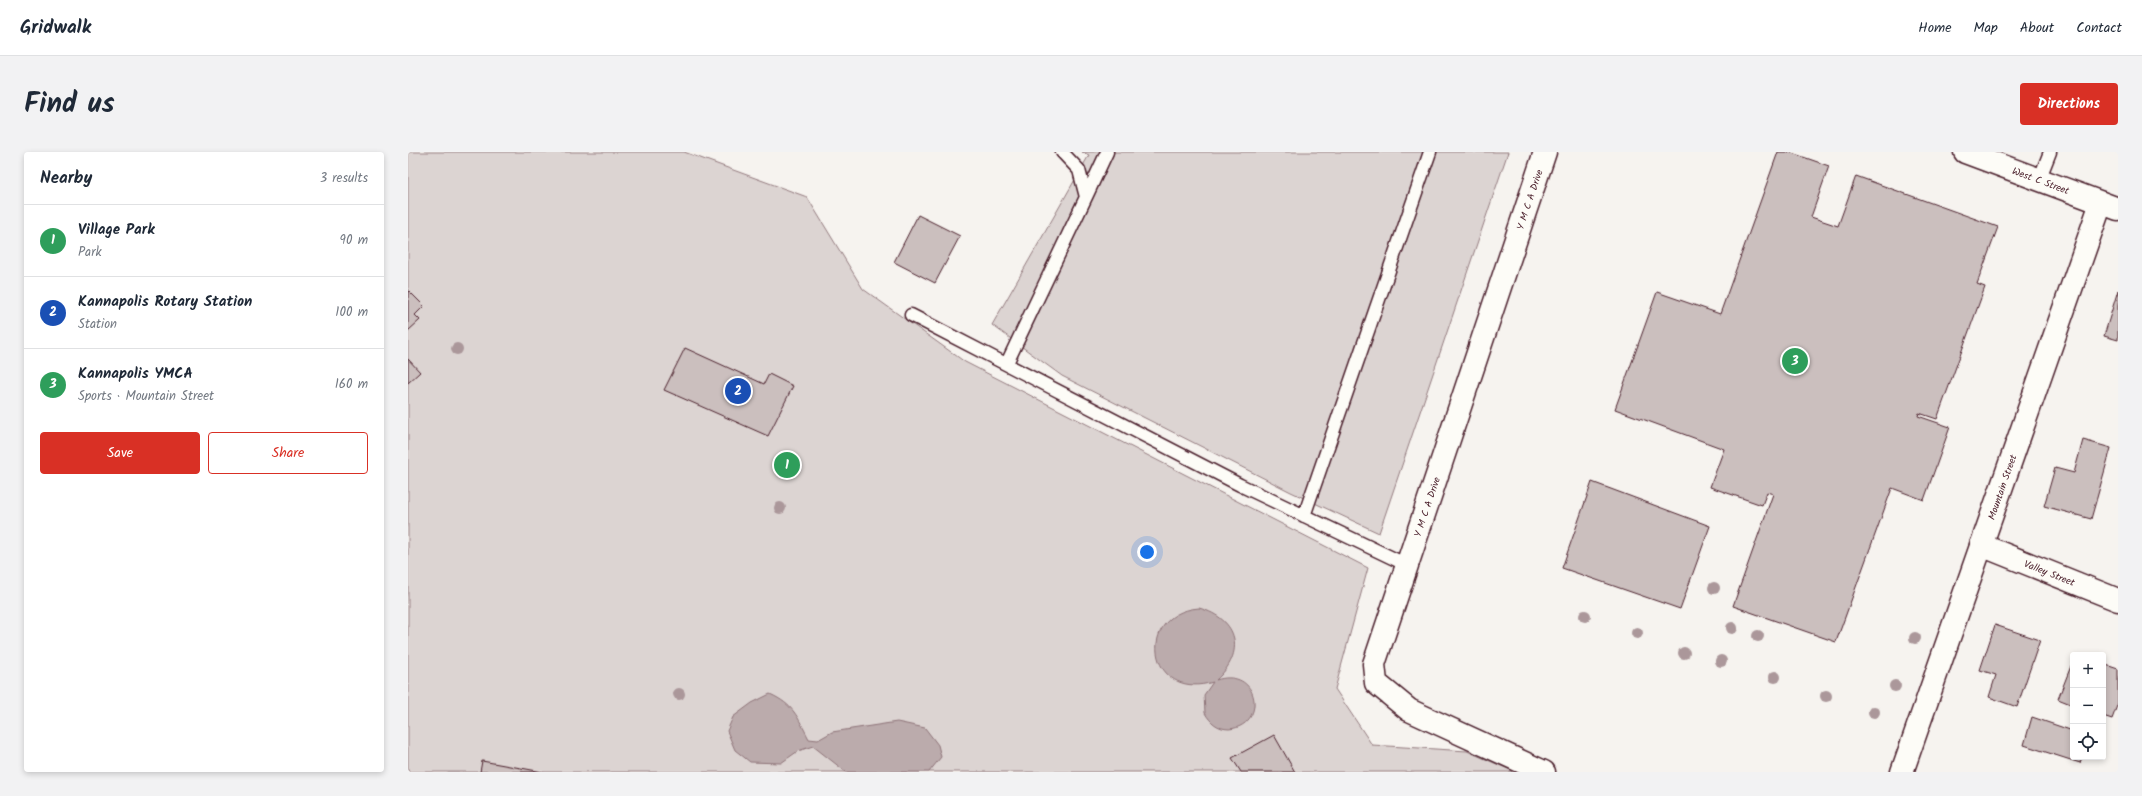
<!DOCTYPE html>
<html lang="en">
<head>
<meta charset="utf-8">
<style>
  body { margin:0; font-family:Kalam,sans-serif; background:#f2f2f3; color:#1f2937 }
  .controls { position:absolute; right:12px; bottom:12px; display:grid; overflow:hidden; border-radius:4px; box-shadow:0 2px 6px #0003 }
  .controls button { width:36px; height:36px; display:grid; place-items:center; padding:0; border:0; border-bottom:1px solid #e0e1e3; background:#fff; color:#1f2937; font:20px sans-serif }
  .you { position:absolute; left:739px; top:400px; width:14px; height:14px; margin:-10px; border:3px solid #fff; border-radius:50%; background:#1a73e8; box-shadow:0 0 0 6px #1a73e833 }
  .badge { display:grid; place-items:center; width:26px; height:26px; border-radius:50%; background:#d93025; color:#fff; font-size:13px; font-weight:700 }
  .pin { position:absolute; translate:-50% -50%; border:2px solid #fff; box-shadow:0 1px 4px #0006 }
  .list { margin:0; padding:0; list-style:none }
  h2 { display:flex; justify-content:space-between; align-items:center; height:52px; margin:0; padding:0 16px; font-size:17px }
  h2 small { font-size:13px; font-weight:400; color:#747a83 }
  .list li { display:grid; grid-template-columns:26px 1fr auto; gap:12px; align-items:center; box-sizing:border-box; height:72px; padding:0 16px; border-top:1px solid #e0e1e3 }
  .list b { display:block; font-size:15px; white-space:nowrap }
  .list p { margin:0; font-size:13px; white-space:nowrap; color:#747a83 }
  .list em { font-size:13px; font-style:normal; color:#747a83 }
  .actions { display:flex; gap:8px; padding:12px 16px }
  .actions a { flex:1; padding:9px 0; border:1px solid #d93025; border-radius:4px; text-align:center; font-size:14px; color:#d93025 }
  .actions .main { background:#d93025; color:#fff }
  .icon { flex:none; width:22px; height:22px; fill:none; stroke:currentColor; stroke-width:2; stroke-linecap:round; stroke-linejoin:round }
  .map { position:relative; flex:none; width:1710px; height:620px; overflow:hidden; border-radius:4px }
  header { display:flex; align-items:center; gap:24px; box-sizing:border-box; height:56px; padding:0 20px; background:#fff; border-bottom:1px solid #e0e1e3 }
  header strong { font-size:19px }
  nav { display:flex; gap:22px; margin-inline-start:auto; font-size:14px }
  .intro { display:flex; align-items:center; justify-content:space-between; box-sizing:border-box; height:96px; padding:0 24px }
  h1 { margin:0; font-size:28px }
  .button { padding:10px 18px; border-radius:4px; background:#d93025; color:#fff; font-size:14px; font-weight:700 }
  main { display:flex; gap:24px; padding:0 24px }
  aside { flex:1; background:#fff; border-radius:4px; box-shadow:0 2px 6px #0003 }
  .map>svg:first-child { display:block }
  .green { fill:#dcd4d2; stroke:#937a7e }
  .water { fill:#bbabac; stroke:#8e7378 }
  .building { fill:#cbbfbe; stroke:#4a1f2b }
  .lines { fill:none; stroke-linecap:round; stroke-linejoin:round }
  .service-casing { stroke:#4a1f2b; stroke-width:15 }
  .minor-casing { stroke:#4a1f2b; stroke-width:25 }
  .secondary-casing { stroke:#4a1f2b; stroke-width:25 }
  .service { stroke:#fdfcf7; stroke-width:12 }
  .minor { stroke:#fdfcf7; stroke-width:22 }
  .secondary { stroke:#fdfcf7; stroke-width:22 }
  .tree { fill:#ab979a }
  .labels { text-anchor:middle; stroke-width:4; stroke-linejoin:round; paint-order:stroke }
  .street-label { font-size:10px; fill:#4a1f2b; stroke:#fdfcf7 }
</style>
</head>
<body>
<header>
<strong>Gridwalk</strong>
<nav><a>Home</a><a>Map</a><a>About</a><a>Contact</a></nav>
</header>
<div class="intro"><h1>Find us</h1><a class="button">Directions</a></div>
<main>
<aside>
<h2>Nearby<small>3 results</small></h2>
<ul class="list">
<li><span class="badge" style="background:#2e9e5b">1</span><div><b>Village Park</b><p>Park</p></div><em>90 m</em></li>
<li><span class="badge" style="background:#1a4fb4">2</span><div><b>Kannapolis Rotary Station</b><p>Station</p></div><em>100 m</em></li>
<li><span class="badge" style="background:#2e9e5b">3</span><div><b>Kannapolis YMCA</b><p>Sports · Mountain Street</p></div><em>160 m</em></li>
</ul>
<div class="actions"><a class="main">Save</a><a>Share</a></div>
</aside>
<div class="map">
<svg width="1710" height="620" viewBox="0 0 1710 620">
  <rect width="100%" height="100%" fill="#f6f3ef"/>
  <filter id="ink" filterUnits="userSpaceOnUse"><feTurbulence type="fractalNoise" baseFrequency=".025" numOctaves="2"/><feDisplacementMap in="SourceGraphic" scale="8" xChannelSelector="R" yChannelSelector="G"/><feConvolveMatrix kernelMatrix="1 2 1 2 8 2 1 2 1" color-interpolation-filters="sRGB"/></filter>
  <g filter="url(#ink)">
    <path class="green" d="M0,0H276L399,45L455,137L557,210L960,416L927,537L964,593L1059,599L1107,620H0Z
      M674,0H1100L971,381L883,340L654,224L584,173L681,3Z"/>
    <path class="water" d="M791,456C831,467 838,501 808,528C852,514 860,574 821,577C810,577 802,570 797,561L796,543L805,530C740,550 726,461 791,456Z
      M362,542C386,553 389,564 401,587L410,588L424,580L489,570L517,576L530,593L533,605L521,620H438L405,594L390,599L373,611L342,610L327,598L319,579L325,565L344,551Z"/>
    <path class="building" d="M1370,0H1381L1421,14L1403,65L1430,74L1448,24L1590,75L1569,132L1577,135L1529,267L1511,261L1510,264L1542,275L1516,348L1484,336L1428,490L1325,454L1365,342L1359,340L1354,353L1302,335L1316,297L1207,257L1249,140L1312,162Z
      M510,63L552,84L527,131L486,110Z
      M0,138L16,154L7,163L12,168L0,179Z
      M1710,138V188L1696,184Z
      M277,196L356,232L361,222L385,234L360,284L256,238Z
      M0,207L12,220L0,231Z
      M1675,288L1703,296L1683,367L1636,354L1647,316L1666,321Z
      M1184,330L1302,374L1272,457L1154,416Z
      M1587,473L1632,488L1609,555L1581,545L1588,523L1572,518Z
      M1665,509V553L1650,547Z
      M1695,512L1710,517V551L1704,567L1695,564Z
      M1624,565L1665,579V605H1674L1672,611L1616,593Z
      M866,583L887,620H833L824,606Z
      M74,609L135,620H72Z"/>
    <g class="lines">
      <g class="service-casing">
        <path id="service" d="M1631,28L1642,0
          M678,45L699,0
          M503,163L832,333L999,413
          M599,211L678,45L671,18L654,0
          M896,364L1022,0"/>
      </g>
      <g class="minor-casing">
        <g id="minor">
          <path id="s1" d="M1573,393L1710,448"/>
          <path id="s2" d="M1136,620L1001,558L968,531L966,512L1137,0"/>
          <path id="s3" d="M1494,620L1693,51"/>
        </g>
      </g>
      <g class="secondary-casing">
        <g id="secondary">
          <path id="s4" d="M1557,0L1710,57"/>
        </g>
      </g>
      <use href="#service" class="service"/>
      <use href="#minor" class="minor"/>
      <use href="#secondary" class="secondary"/>
    </g>
    <g class="tree">
      <circle cx="49" cy="197" r="6"/>
      <circle cx="372" cy="356" r="6"/>
      <circle cx="1306" cy="436" r="6"/>
      <circle cx="1177" cy="464" r="6"/>
      <circle cx="1324" cy="476" r="6"/>
      <circle cx="1229" cy="481" r="6"/>
      <circle cx="1350" cy="484" r="6"/>
      <circle cx="1507" cy="486" r="6"/>
      <circle cx="1276" cy="501" r="6"/>
      <circle cx="1313" cy="509" r="6"/>
      <circle cx="1367" cy="525" r="6"/>
      <circle cx="1487" cy="534" r="6"/>
      <circle cx="271" cy="542" r="6"/>
      <circle cx="1418" cy="544" r="6"/>
      <circle cx="1466" cy="560" r="6"/>
    </g>
  </g>
  <g class="labels">
    <g class="street-label">
      <text dy="4" stroke="none"><textPath href="#s4" startOffset="81">West C Street</textPath></text>
      <text dy="4" stroke="none"><textPath href="#s2" startOffset="700">Y M C A Drive</textPath></text>
      <text dy="4" stroke="none"><textPath href="#s3" startOffset="302">Mountain Street</textPath></text>
      <text dy="4" stroke="none"><textPath href="#s2" startOffset="376">Y M C A Drive</textPath></text>
      <text dy="4" stroke="none"><textPath href="#s1" startOffset="74">Valley Street</textPath></text>
    </g>
  </g>
</svg>
<div class="controls">
<button>+</button>
<button>−</button>
<button><svg class="icon" aria-label="locate" viewBox="0 0 24 24"><circle cx="12" cy="12" r="6"/><path d="M12 2v4M12 18v4M2 12h4M18 12h4"/></svg></button>
</div>
<div class="you"></div>
<div class="pin badge" style="left:379px;top:313px;background:#2e9e5b">1</div>
<div class="pin badge" style="left:330px;top:239px;background:#1a4fb4">2</div>
<div class="pin badge" style="left:1387px;top:209px;background:#2e9e5b">3</div>
</div>
</main>
</body>
</html>
